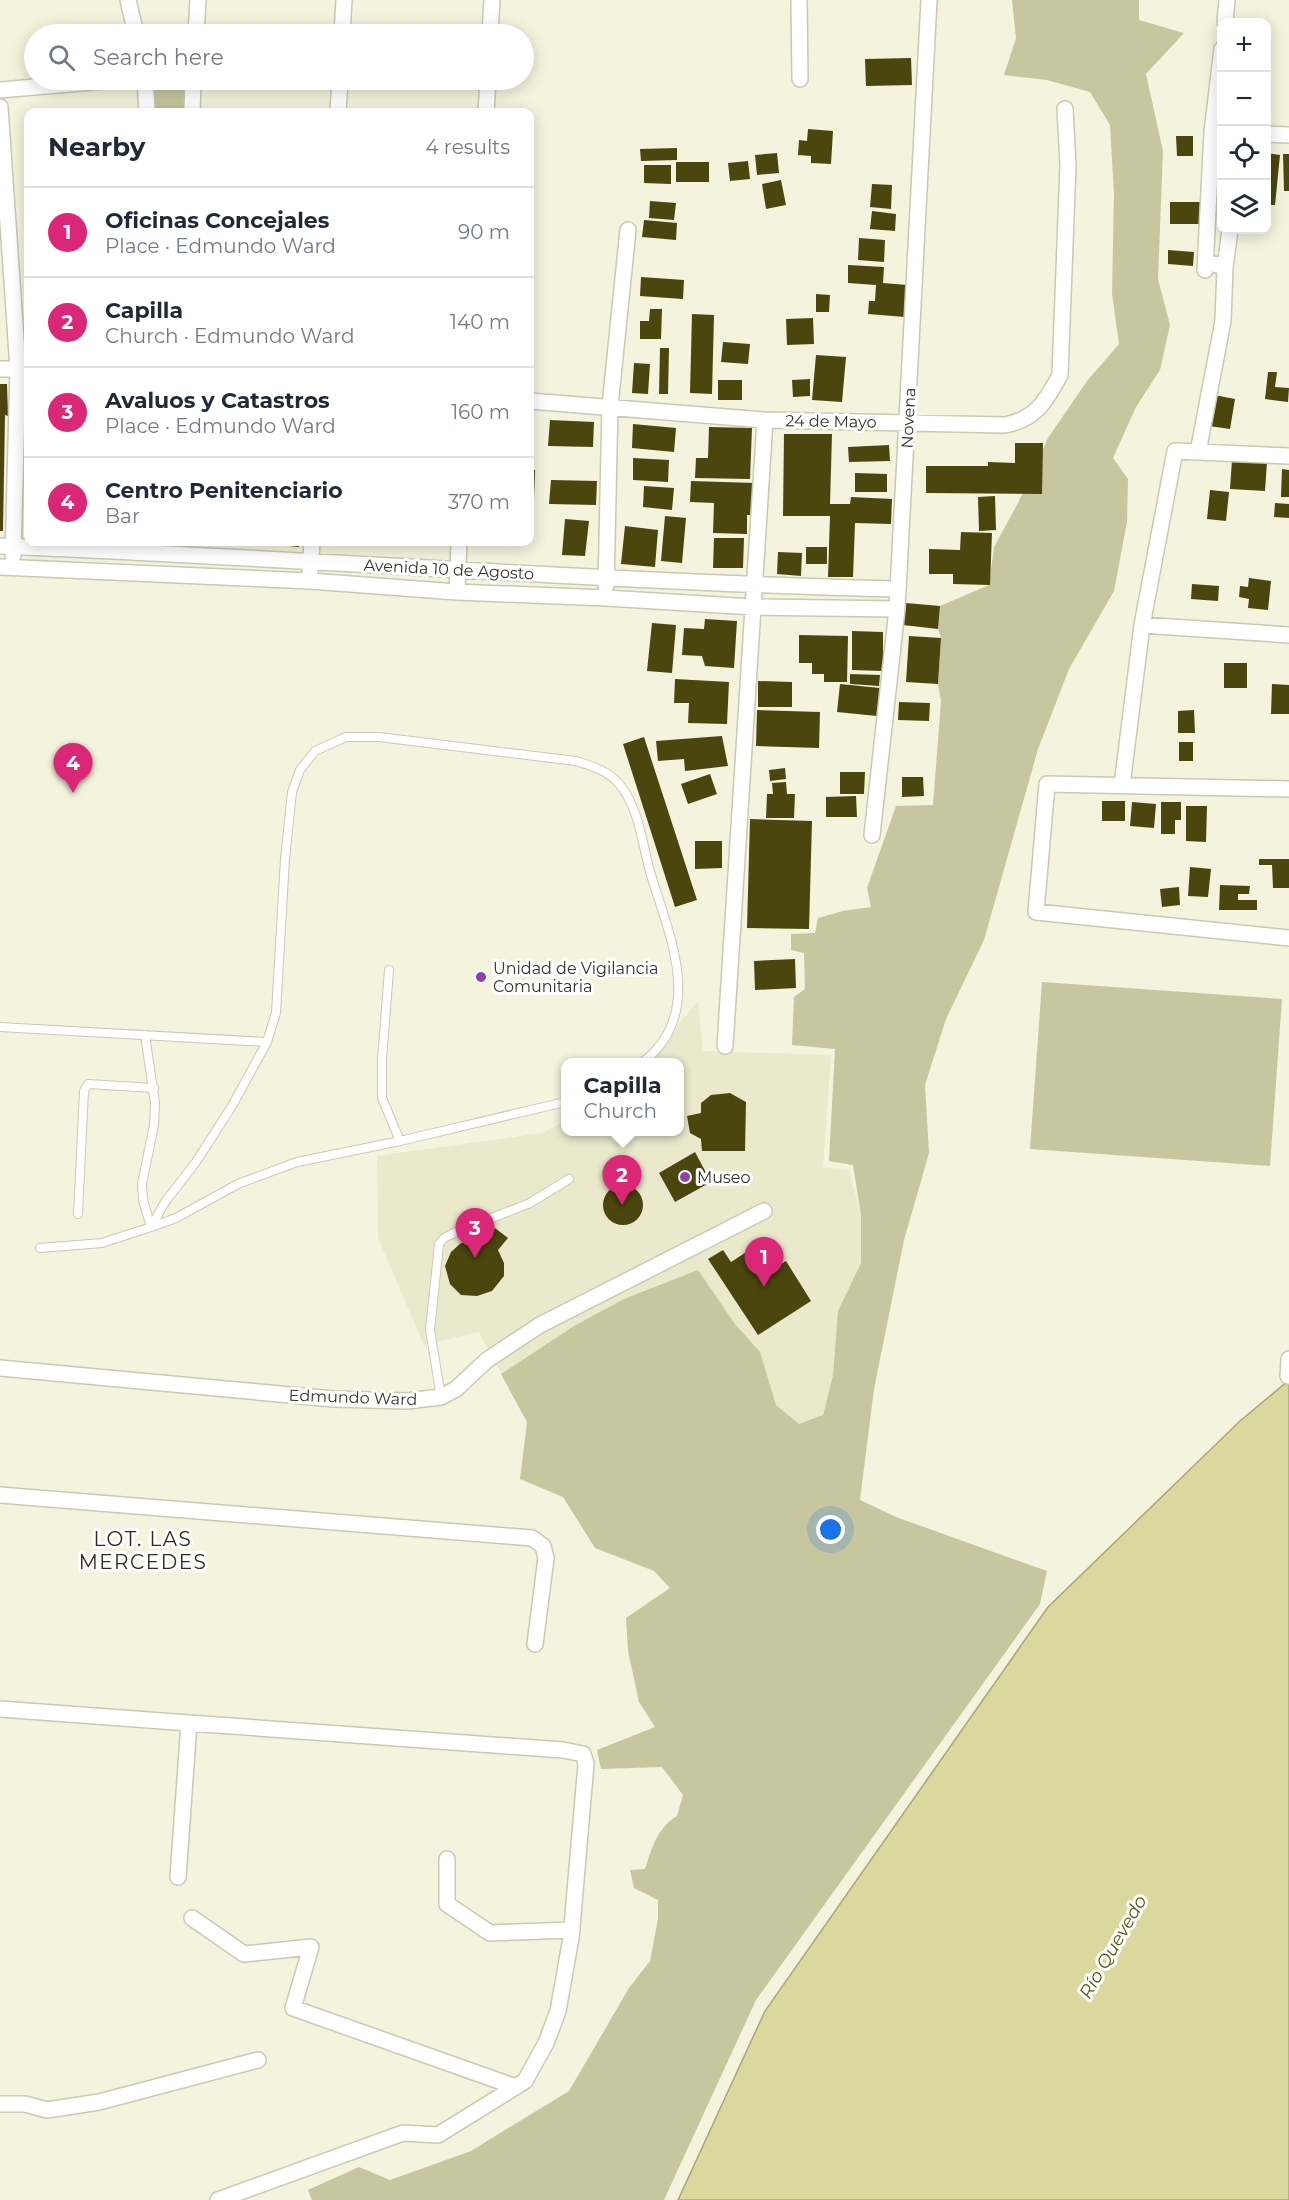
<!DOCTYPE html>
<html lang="en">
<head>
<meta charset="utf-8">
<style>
  body { margin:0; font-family:Montserrat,sans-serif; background:#f6f6f7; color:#1f2937 }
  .controls { position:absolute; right:18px; top:18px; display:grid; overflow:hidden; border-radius:12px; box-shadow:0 3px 15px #0003 }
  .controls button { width:54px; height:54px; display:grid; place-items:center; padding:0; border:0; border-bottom:2px solid #e0e1e3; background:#fff; color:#1f2937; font:30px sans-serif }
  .you { position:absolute; left:831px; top:1530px; width:21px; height:21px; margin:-15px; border:4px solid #fff; border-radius:50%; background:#1a73e8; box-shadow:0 0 0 9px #1a73e833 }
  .badge { display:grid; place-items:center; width:39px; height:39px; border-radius:50%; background:#db2777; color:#fff; font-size:20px; font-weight:700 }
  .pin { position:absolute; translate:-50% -50px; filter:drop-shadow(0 2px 3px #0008) }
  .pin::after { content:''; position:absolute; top:32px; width:21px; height:18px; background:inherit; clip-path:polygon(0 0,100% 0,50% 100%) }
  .popup { position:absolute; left:561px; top:1058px; width:123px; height:78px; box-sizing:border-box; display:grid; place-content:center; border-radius:12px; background:#fff; filter:drop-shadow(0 2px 4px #0005); font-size:20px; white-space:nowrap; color:#747a83 }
  .popup b { font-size:22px; color:#1f2937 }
  .popup::after { content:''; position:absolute; left:50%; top:100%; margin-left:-12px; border:12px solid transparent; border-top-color:#fff }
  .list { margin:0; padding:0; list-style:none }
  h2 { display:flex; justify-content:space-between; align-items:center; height:78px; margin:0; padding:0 24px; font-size:26px }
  h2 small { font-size:20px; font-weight:400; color:#747a83 }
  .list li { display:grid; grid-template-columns:39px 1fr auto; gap:18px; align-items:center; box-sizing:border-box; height:90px; padding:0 24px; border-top:2px solid #e0e1e3 }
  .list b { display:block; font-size:22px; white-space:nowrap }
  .list p { margin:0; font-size:20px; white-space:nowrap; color:#747a83 }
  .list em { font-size:20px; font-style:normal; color:#747a83 }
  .icon { flex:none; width:33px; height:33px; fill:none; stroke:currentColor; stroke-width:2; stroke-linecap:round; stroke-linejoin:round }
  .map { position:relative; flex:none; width:1289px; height:2200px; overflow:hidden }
  .search { position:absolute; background:#fff; box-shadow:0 3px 15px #0003; left:24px; top:24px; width:510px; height:66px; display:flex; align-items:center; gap:15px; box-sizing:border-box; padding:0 21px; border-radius:33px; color:#747a83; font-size:22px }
  .panel { position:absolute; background:#fff; box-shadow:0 3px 15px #0003; left:24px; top:108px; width:510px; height:438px; border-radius:12px }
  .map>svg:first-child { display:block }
  .built { fill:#eae9cc }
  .green { fill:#c7c69f }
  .water { fill:#dbd89e; stroke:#a9a67b; stroke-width:1.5 }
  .building { fill:#4a460d }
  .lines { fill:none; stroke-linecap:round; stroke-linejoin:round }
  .service-casing { stroke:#cac9b3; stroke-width:10 }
  .minor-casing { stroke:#cac9b3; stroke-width:18 }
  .service { stroke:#fff; stroke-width:8 }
  .minor { stroke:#fff; stroke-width:15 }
  .poi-dot { fill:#9140b0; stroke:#fff; stroke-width:2 }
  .labels { text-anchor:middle; stroke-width:6; stroke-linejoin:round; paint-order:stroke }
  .street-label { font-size:16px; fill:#333229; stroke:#fff }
  .poi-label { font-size:16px; fill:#333229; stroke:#fff; text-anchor:start }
  .water-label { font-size:18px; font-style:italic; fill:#585311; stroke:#fff }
  .quarter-label { font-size:20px; letter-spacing:1.5px; fill:#2e2c1b; stroke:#fff }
</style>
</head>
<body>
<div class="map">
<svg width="1289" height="2200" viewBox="0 0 1289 2200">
  <rect width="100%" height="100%" fill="#f4f3dd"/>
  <path class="built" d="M698,1001L703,1051L831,1055L823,1167L849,1170L861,1215V1263L838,1311L833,1375L823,1415L792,1442L527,1422L479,1332L424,1345L378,1238L377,1156L542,1133L565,1121V1132H679V1062H646Z"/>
  <path class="green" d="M1012,0H1139V20L1184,33L1146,74L1163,151L1158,279L1170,325L1160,370L1136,407L1113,458L1128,479L1127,522L1114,591L1069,669L1038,749L984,940L946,1019L925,1085L929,1153L904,1240L874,1389L860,1500L896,1517L1047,1571L1040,1604L756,2000L664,2200H312L308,2190L359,2167L390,2180L471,2151L569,2091L629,1988L650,1961L658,1919V1900L634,1888L630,1870L645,1869C652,1848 657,1828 677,1816L683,1795L662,1767L601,1769L597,1750L655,1727L639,1702L628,1651L626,1618L670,1588L654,1571L595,1548L563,1497L520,1479L527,1422L501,1374L574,1326L624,1299L698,1270L735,1324L760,1352L776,1405L799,1424L823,1415L833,1375L838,1311L861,1263V1215L853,1165L829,1161L835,1049L792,1045L794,997L805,989L804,953L791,950V934L815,933L818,918L843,911L871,907L867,888L896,806L933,805L941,701L938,684L941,638L938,629L940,606L989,585L994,547L1018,503L1048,438L1087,381L1119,344L1112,294L1114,194L1110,125L1090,92L1047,80L1004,75L1016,38Z
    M151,81L186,82V112H151Z
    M1042,982L1282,999L1270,1166L1030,1149Z"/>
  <path class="water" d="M1289,1380V2200H678L765,2011L1048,1607L1240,1421Z"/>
  <path class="building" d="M911,58L912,85L866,86L865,59Z
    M808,129L833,131L831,164L811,163V156L798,155L799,140L807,141Z
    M1176,136H1193V156H1177Z
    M677,148V160L641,161L640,149Z
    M777,153L779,173L757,175L755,155Z
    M1266,153L1280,155L1275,205H1266Z
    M1283,154H1289V191H1284Z
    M748,161L750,179L730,181L728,163Z
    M676,162H709V182H676Z
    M644,165H671V184L644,183Z
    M781,180L786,205L766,209L762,184Z
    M872,184L892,185L891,209L870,207Z
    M650,201L676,203L674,220L649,218Z
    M1170,202H1202V224H1170Z
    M872,211L896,214L895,231L870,229Z
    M644,220L677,223L676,240L642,237Z
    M859,238L885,240L884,262L858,260Z
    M1168,250L1194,252L1193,266L1168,264Z
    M848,265L884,267L883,283L907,285L905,317L868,314L869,301H875L876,285L848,283Z
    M641,277L684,280L683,299L640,296Z
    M816,294L830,295L829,312H816Z
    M650,309H662L661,339H640V321H649Z
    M692,314L714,315L712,394L690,393Z
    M813,318L814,344L787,345L786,319Z
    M723,342L750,344L748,364L721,362Z
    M660,348H669L668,394H659Z
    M816,355L846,357L842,402L812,400Z
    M634,363L650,364L648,394L632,393Z
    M1268,372H1277L1275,387L1289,388L1288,402L1265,399Z
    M810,379V396L793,397L792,380Z
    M718,380H742V400H718Z
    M0,384H7L8,416L5,415L3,531H0Z
    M1214,395L1235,399L1230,429L1209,426Z
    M550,420L594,422L593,447L548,446Z
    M633,424L676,428L674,452L632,448Z
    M709,427L752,428L750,479L695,478L696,458H708Z
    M784,434H832L830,504H850L851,497L892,499L891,524L855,523L853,577H828L830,516H783Z
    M1015,443H1043L1042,494L926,493V466H988V462L1015,463Z
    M889,445L890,461L849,462L848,447Z
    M633,458L669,460L668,482L633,480Z
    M1232,460L1267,462L1265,491L1230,489Z
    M530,469L535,470L534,499H530Z
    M1282,469L1289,470V497H1281Z
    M855,473L887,474V492H855Z
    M551,480L597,481L596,505L549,504Z
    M691,481L755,483L754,515H747V534L713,533L714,503L690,502Z
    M644,486L674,488L672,510L643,507Z
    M1210,490L1229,492L1226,521L1207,519Z
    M995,496L996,530L979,531L978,497Z
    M1275,503L1289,504V518L1274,517Z
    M665,516L686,518L682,563L661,561Z
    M565,519L589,521L585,556L562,555Z
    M625,526L658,530L655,567L621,564Z
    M961,532L992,533L990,585L953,584V574H929V549L960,550Z
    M714,538H744L743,568H713Z
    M268,542H299V547L268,544Z
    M806,547H827V564H806Z
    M778,552L802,553L801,576L777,574Z
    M1249,578L1271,581L1268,610L1248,608L1249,599L1239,597L1240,586L1248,587Z
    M1192,584L1219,586L1218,601L1191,599Z
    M906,603L940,606L938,629L903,625Z
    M705,619L737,621L734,668L705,666L702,656L682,655L684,628L704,629Z
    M652,623L676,625L672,673L647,671Z
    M852,631L883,632V671L852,670Z
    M799,635L848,636L847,682H824V674H812V663H799Z
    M909,636L941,638L938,684L906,682Z
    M1224,663H1247V688H1224Z
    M850,674L880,675L879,686L850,684Z
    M675,679L729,682L727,724L688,723L689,703H674Z
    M758,681L792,682V707H758Z
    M840,684L880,688L877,716L837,712Z
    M1272,684L1289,685V714H1271Z
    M899,702L930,703L929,721L898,720Z
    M757,710L820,712L819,748L756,746Z
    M1194,710L1195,733H1178V711Z
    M722,736L728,766L685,771L684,759L658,761L656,741Z
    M644,737L697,900L675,907L623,744Z
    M1179,742H1193V761H1179Z
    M785,768L786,779L770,781L769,770Z
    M840,772H865L864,794H840Z
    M710,774L717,794L688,804L681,784Z
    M902,777H923L924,796L902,797Z
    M786,782L787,794H795L794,818H766L767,794H773L772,783Z
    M856,796L857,817H826V797Z
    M1102,801H1125V821H1102Z
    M1132,802L1156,804L1154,828L1130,826Z
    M1161,802H1181V820H1175V834H1161Z
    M1186,806H1207L1206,842L1186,841Z
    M750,819L812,821L809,929L747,928Z
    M695,841H722V868L695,869Z
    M1259,859H1289V888H1273L1272,865H1259Z
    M1190,867L1211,869L1208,897L1188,896Z
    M1220,885L1250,886L1249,894H1238V900H1257V910H1219Z
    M1179,887L1180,905L1162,907L1160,889Z
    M795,959L796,988L755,990L754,961Z
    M730,1093L746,1102L745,1151H702L701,1139L690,1133L687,1116L701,1113V1103L711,1095Z
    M695,1152L711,1182L675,1202L659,1173Z
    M603 1205a20 20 0 1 1 40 0a20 20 0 1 1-40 0Z
    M495,1228L508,1238L498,1250L504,1263V1276L492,1291L477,1296L461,1295L450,1284L445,1266L451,1252L461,1243L472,1241L486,1243Z
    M751,1249L767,1273L786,1261L811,1301L758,1335L708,1259L723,1250L731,1262Z"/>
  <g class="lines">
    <g class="service-casing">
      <path id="service" d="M389,970L382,1060V1098L400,1141
        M0,1027L267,1042
        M145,1035L155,1103L154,1125L142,1184L143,1200L151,1227
        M78,1214L84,1091L88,1084L154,1088
        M151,1227L165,1202L196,1162L232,1106L267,1042L276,1013L285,859L292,792L300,770L315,751L346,737H379L576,761C592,766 609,771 620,785C640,810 642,845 651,875C669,935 706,1013 643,1062
        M40,1248L102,1243L151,1227L176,1218L238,1184L297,1162L400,1141L565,1102
        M441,1397L430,1330L439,1244L444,1238L454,1233L530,1203L569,1179"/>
    </g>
    <g class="minor-casing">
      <path id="minor" d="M128,0L136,34
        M799,0L800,79
        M1225,22L1227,0
        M196,34L198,0
        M342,34L344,0
        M490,34L492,0
        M145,80L147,112
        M0,90L115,80
        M0,107L18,369L13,556
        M192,112L193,80
        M338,112L340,80
        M486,112L488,80
        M1266,134L1289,135
        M1225,267L1230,230
        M1205,270L1212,132L1222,49
        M0,369H28
        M530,401L765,420L1005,425C1036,419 1046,401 1060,375L1068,165L1065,109
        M1198,452L1223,321L1225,267L1206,262
        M0,546C300,558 599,582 898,589
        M0,567L310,581L457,592L606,598L753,607L897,609
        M310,572L312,542
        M606,586L610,406L628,230
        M457,592L459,542
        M1142,625L1289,635
        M1122,785L1142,625L1175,451L1289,456
        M1289,789L1047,784L1036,912L1289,938
        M872,835L897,609L929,0
        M725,1046L765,420
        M0,1368L333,1399L407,1401L441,1397L456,1389L487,1360L540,1325L764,1211
        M1288,1376L1289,1359
        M0,1495L532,1538L543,1546L546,1558L535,1644
        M0,1709L189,1723L178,1877
        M189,1723L563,1750L583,1754L586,1764L571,1938L558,2011L546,2043L525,2081L438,2135L403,2133L218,2200
        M447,1859V1904L490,1933L572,1930
        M192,1918L244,1954L311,1947L293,2008L516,2087
        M0,2104H25L47,2110L99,2102L258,2060"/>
    </g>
    <use href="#service" class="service"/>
    <use href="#minor" class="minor"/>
  </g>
  <g class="poi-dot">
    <circle cx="481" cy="977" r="6"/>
    <circle cx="685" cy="1177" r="6"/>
  </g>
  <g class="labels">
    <g class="street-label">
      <text transform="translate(908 418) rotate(-87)" y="6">Novena</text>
      <text transform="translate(831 421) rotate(1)" y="6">24 de Mayo</text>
      <text transform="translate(449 569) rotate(3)" y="6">Avenida 10 de Agosto</text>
      <text transform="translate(353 1397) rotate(2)" y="6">Edmundo Ward</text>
    </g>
    <g class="poi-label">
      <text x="493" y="974">Unidad de Vigilancia<tspan x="493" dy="18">Comunitaria</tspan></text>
      <text x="697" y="1183">Museo</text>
    </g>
    <g class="water-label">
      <text transform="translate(1113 1947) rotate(-60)" y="6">Río Quevedo</text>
    </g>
    <g class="quarter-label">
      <text x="143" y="1546">LOT. LAS<tspan x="143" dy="23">MERCEDES</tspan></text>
    </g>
  </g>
</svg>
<div class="controls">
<button>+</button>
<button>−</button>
<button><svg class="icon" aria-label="locate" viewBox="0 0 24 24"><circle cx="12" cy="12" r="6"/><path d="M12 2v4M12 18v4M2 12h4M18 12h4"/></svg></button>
<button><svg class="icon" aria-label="layers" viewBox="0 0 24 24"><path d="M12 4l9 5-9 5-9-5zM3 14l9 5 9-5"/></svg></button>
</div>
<div class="you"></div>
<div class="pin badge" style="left:764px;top:1287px">1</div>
<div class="pin badge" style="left:622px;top:1205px">2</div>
<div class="popup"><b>Capilla</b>Church</div>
<div class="pin badge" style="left:475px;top:1258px">3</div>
<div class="pin badge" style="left:73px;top:793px">4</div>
<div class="search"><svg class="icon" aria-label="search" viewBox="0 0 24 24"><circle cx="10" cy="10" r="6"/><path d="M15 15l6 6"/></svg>Search here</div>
<section class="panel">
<h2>Nearby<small>4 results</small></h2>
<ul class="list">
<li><span class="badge">1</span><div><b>Oficinas Concejales</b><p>Place · Edmundo Ward</p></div><em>90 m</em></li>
<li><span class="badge">2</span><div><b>Capilla</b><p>Church · Edmundo Ward</p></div><em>140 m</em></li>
<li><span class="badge">3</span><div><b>Avaluos y Catastros</b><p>Place · Edmundo Ward</p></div><em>160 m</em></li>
<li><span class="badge">4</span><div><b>Centro Penitenciario</b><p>Bar</p></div><em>370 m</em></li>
</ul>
</section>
</div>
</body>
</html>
